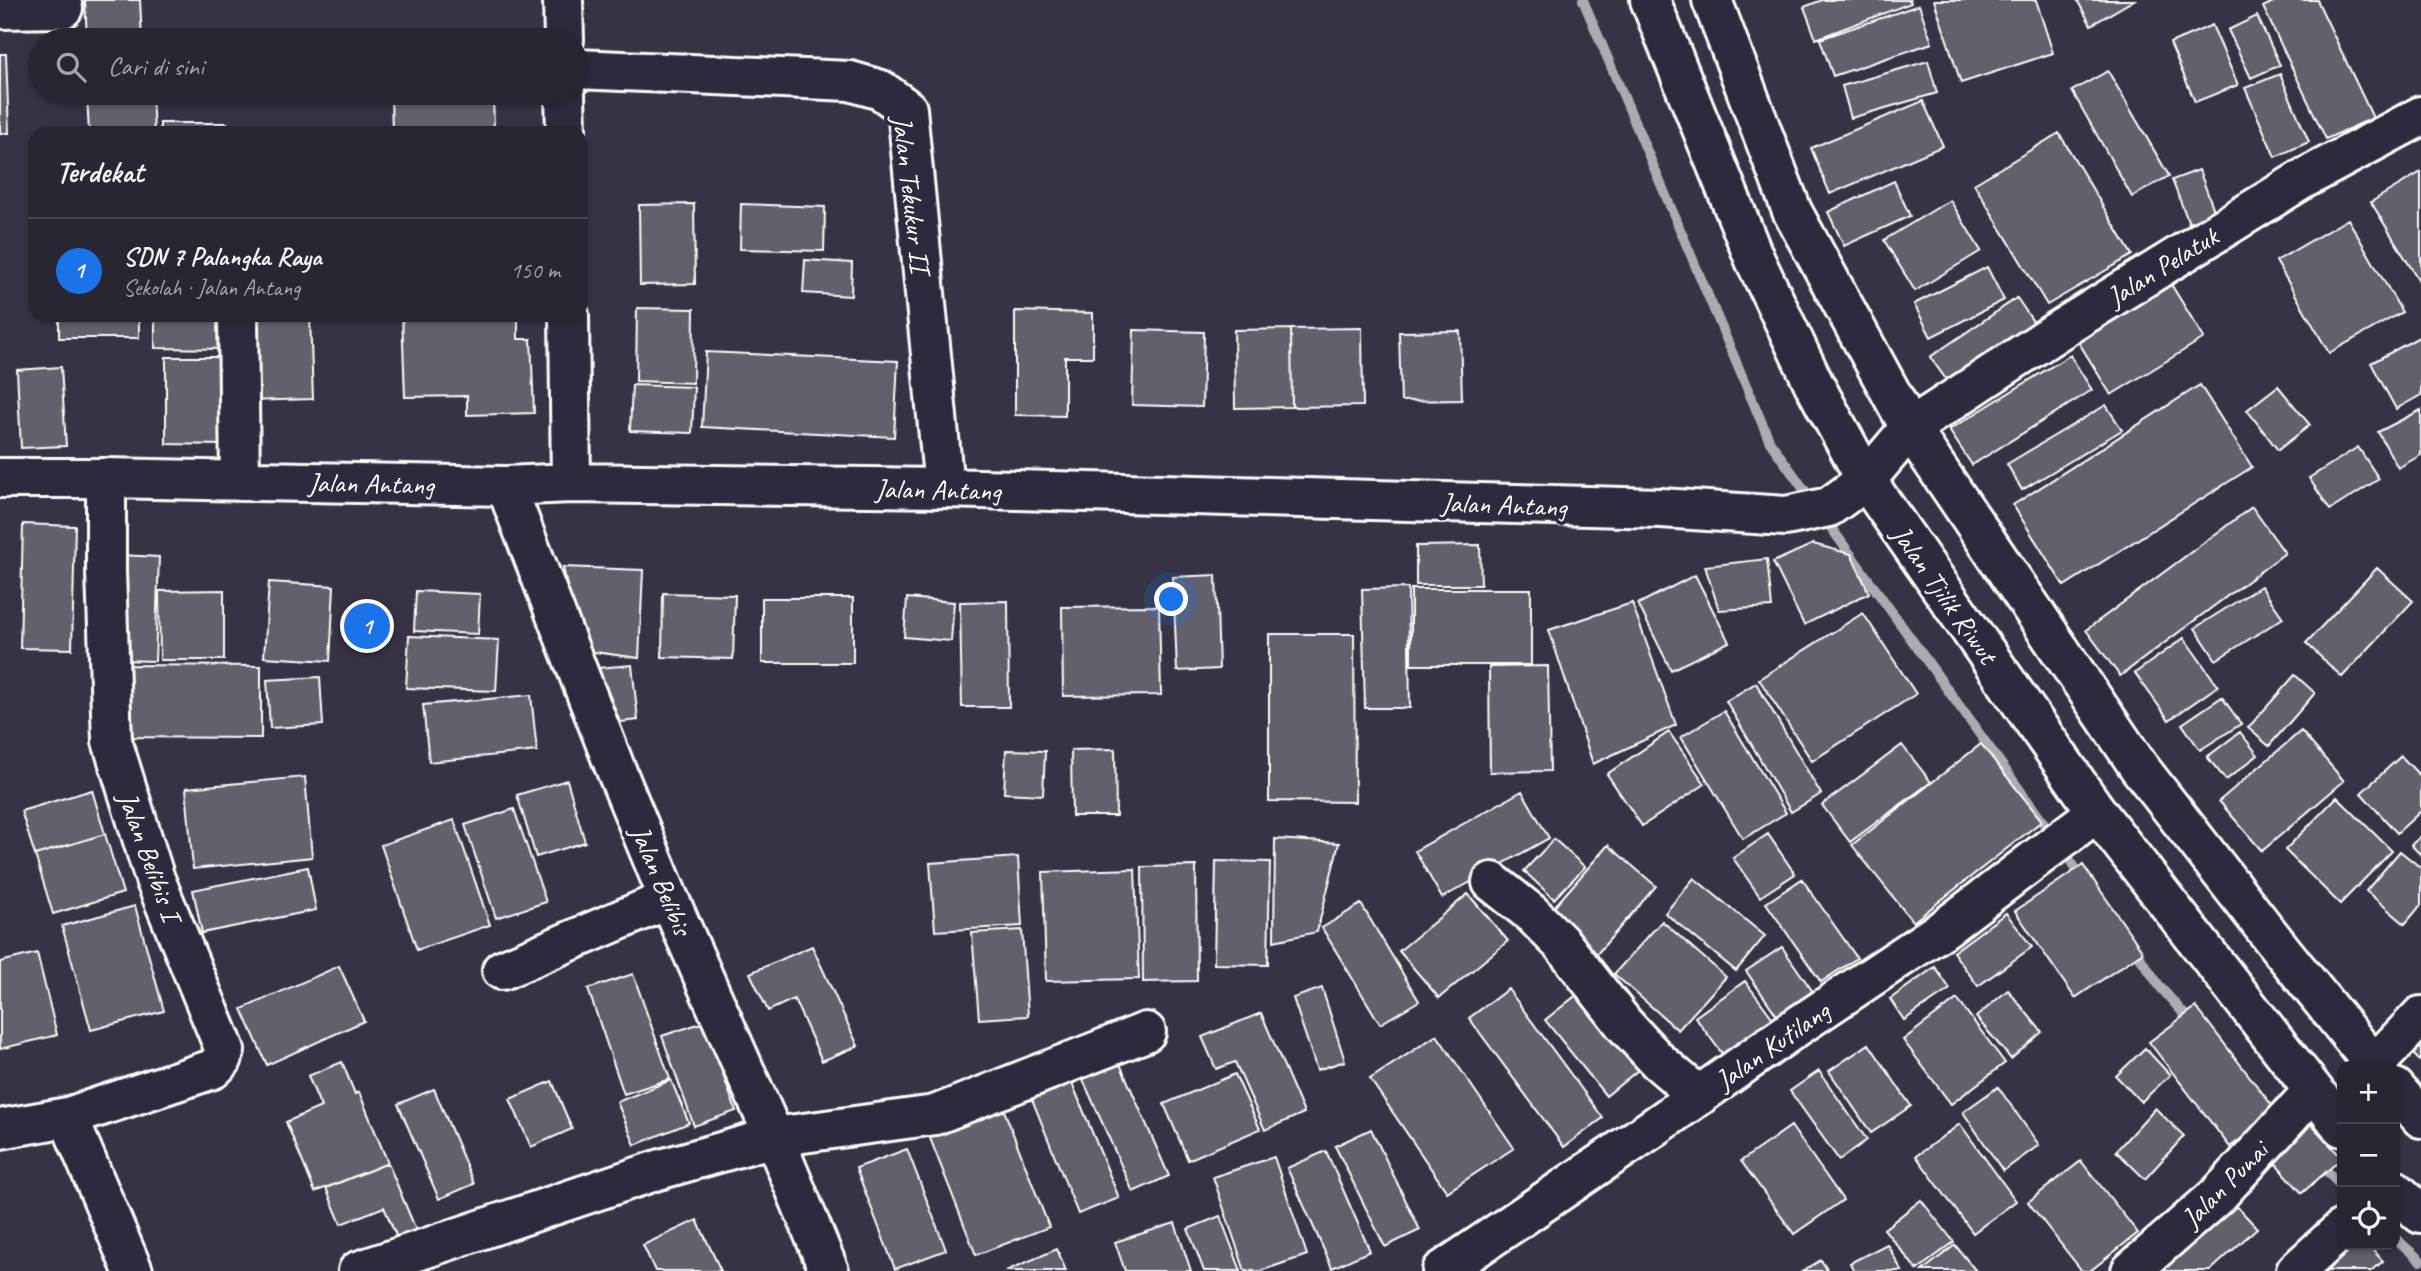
<!DOCTYPE html>
<html lang="id">
<head>
<meta charset="utf-8">
<style>
  body { margin:0; font-family:Caveat,sans-serif; background:#353240; color:#f1f3f6 }
  .controls { position:absolute; right:21px; bottom:21px; display:grid; overflow:hidden; border-radius:14px; box-shadow:0 2px 5px #0004 }
  .controls button { width:63px; height:63px; display:grid; place-items:center; padding:0; border:0; border-bottom:2px solid #45434f; background:#292634; color:#f1f3f6; font:35px sans-serif }
  .you { position:absolute; left:1172px; top:600px; width:24px; height:24px; margin:-18px; border:5px solid #fff; border-radius:50%; background:#1a73e8; box-shadow:0 0 0 10px #1a73e833 }
  .badge { display:grid; place-items:center; width:46px; height:46px; border-radius:50%; background:#1a73e8; color:#fff; font-size:23px; font-weight:700 }
  .pin { position:absolute; translate:-50% -50%; border:4px solid #fff; box-shadow:0 2px 7px #0006 }
  .list { margin:0; padding:0; list-style:none }
  h2 { display:flex; justify-content:space-between; align-items:center; height:91px; margin:0; padding:0 28px; font-size:30px }
  h2 small { font-size:23px; font-weight:400; color:#a5a5ac }
  .list li { display:grid; grid-template-columns:46px 1fr auto; gap:21px; align-items:center; box-sizing:border-box; height:105px; padding:0 28px; border-top:2px solid #45434f }
  .list b { display:block; font-size:26px; white-space:nowrap }
  .list p { margin:0; font-size:23px; white-space:nowrap; color:#a5a5ac }
  .list em { font-size:23px; font-style:normal; color:#a5a5ac }
  .icon { flex:none; width:38px; height:38px; fill:none; stroke:currentColor; stroke-width:2; stroke-linecap:round; stroke-linejoin:round }
  .map { position:relative; flex:none; width:2421px; height:1271px; overflow:hidden }
  .search { position:absolute; background:#292634; box-shadow:0 2px 5px #0004; left:28px; top:28px; width:560px; height:77px; display:flex; align-items:center; gap:18px; box-sizing:border-box; padding:0 24px; border-radius:38px; color:#a5a5ac; font-size:26px }
  .panel { position:absolute; background:#292634; box-shadow:0 2px 5px #0004; left:28px; top:126px; width:560px; height:196px; border-radius:21px }
  .map>svg:first-child { display:block }
  .lines { fill:none; stroke-linecap:round; stroke-linejoin:round }
  .stream { stroke:#adabb2; stroke-width:10 }
  .building { fill:#635f6d; stroke:#fff; stroke-width:2 }
  .minor-casing { stroke:#fff; stroke-width:44 }
  .highway-casing { stroke:#fff; stroke-width:44 }
  .minor { stroke:#2f2a3d; stroke-width:38 }
  .highway { stroke:#2f2a3d; stroke-width:38 }
  .labels { text-anchor:middle; stroke-width:7; stroke-linejoin:round; paint-order:stroke }
  .street-label { font-size:28px; fill:#fff; stroke:#2f2a3d }
</style>
</head>
<body>
<div class="map">
<svg width="2421" height="1271" viewBox="0 0 2421 1271">
  <rect width="100%" height="100%" fill="#373345"/>
  <filter id="ink" filterUnits="userSpaceOnUse"><feTurbulence type="fractalNoise" baseFrequency=".0143" numOctaves="2"/><feDisplacementMap in="SourceGraphic" scale="14" xChannelSelector="R" yChannelSelector="G"/><feConvolveMatrix kernelMatrix="1 2 1 2 8 2 1 2 1" color-interpolation-filters="sRGB"/></filter>
  <g filter="url(#ink)">
    <g class="lines">
      <path class="stream" d="M1583,0L1770,442L1813,502
        M1822,515L2045,825
        M2069,859L2083,879
        M2132,946L2161,988L2193,1024
        M2317,1161L2342,1187
        M2395,1238L2421,1261"/>
    </g>
    <path class="building" d="M85,0H140L142,40H87Z
      M1822,0H1910L1911,3L1816,39L1804,7Z
      M1934,0H2036L2053,53L1961,83Z
      M2077,0H2134L2091,25Z
      M2277,0H2317L2373,118L2326,139L2263,7Z
      M1919,5L1932,43L1833,76L1820,39Z
      M2257,16L2280,65L2251,78L2228,30Z
      M2212,25L2238,85L2195,102L2170,43Z
      M195,35V40H146V36Z
      M0,54H6L9,133H0Z
      M1928,61L1937,93L1851,118L1842,86Z
      M2108,71L2169,176L2132,197L2072,91Z
      M2280,74L2309,142L2275,157L2245,88Z
      M152,93L154,133H89L87,95Z
      M391,93H493L494,131L392,133Z
      M1923,101L1943,146L1830,194L1811,148Z
      M160,123H227V133H160Z
      M2059,133L2132,255L2047,305L1974,184Z
      M2199,170L2215,213L2189,223L2172,180Z
      M2421,172V284L2371,202Z
      M1894,181L1910,216L1844,246L1828,212Z
      M1950,200L1981,251L1915,291L1884,240Z
      M694,204L695,284L640,285L639,205Z
      M741,204L825,207L824,251L740,249Z
      M2348,219L2402,312L2329,353L2276,261Z
      M805,260L852,263L851,296L803,293Z
      M1987,267L2004,300L1931,337L1914,304Z
      M2169,281L2204,338L2111,395L2076,338Z
      M2017,298L2034,323L1948,382L1930,357Z
      M637,308L694,309L693,383L636,381Z
      M1015,311L1093,313V357H1065V416L1015,415Z
      M59,315H139V338H59Z
      M155,315H226V349L155,348Z
      M242,315H310L313,399L246,401Z
      M402,315H470V319L518,317V339H531L534,413L467,415V396L405,397Z
      M1362,328L1363,406L1292,407L1291,329Z
      M1291,329L1292,407L1235,408L1234,330Z
      M1134,330L1204,332L1202,407L1132,405Z
      M1460,331L1462,400L1401,401L1399,332Z
      M2421,336V395L2396,409L2371,363Z
      M706,352L898,361L894,437L702,427Z
      M2070,355L2092,390L1972,465L1949,430Z
      M166,357H224L223,445L166,444Z
      M61,367L66,446L21,448L17,370Z
      M632,385L694,387L692,433L630,431Z
      M2200,385L2252,467L2064,586L2013,505Z
      M2278,386L2310,425L2278,450L2247,410Z
      M2106,405L2122,430L2022,490L2007,464Z
      M2421,410V455L2398,468L2378,432Z
      M2358,447L2379,479L2330,510L2309,478Z
      M2252,507L2285,553L2120,676L2086,630Z
      M23,524L75,526L72,649L20,648Z
      M1813,544L1851,554L1869,593L1804,625L1773,562Z
      M1480,545L1481,585H1416V546Z
      M120,555L159,557L155,661L117,660Z
      M1767,559L1772,607L1719,610L1705,566Z
      M563,567L643,570L639,658L580,650Z
      M2377,568L2413,601L2342,677L2306,643Z
      M1216,575L1219,669L1177,671L1173,577Z
      M1695,575L1729,642L1671,670L1638,604Z
      M269,582L334,586L330,661L264,657Z
      M2261,586L2283,618L2216,660L2195,628Z
      M1408,588L1410,708H1365L1362,589Z
      M1411,589H1531V665H1411Z
      M224,590V660H160L159,591Z
      M416,591L480,594L478,634L414,631Z
      M663,593L735,595L733,659L662,657Z
      M762,598H853V663H762Z
      M907,598L954,602L951,641L904,637Z
      M1008,601L1009,707H962L960,602Z
      M1632,603L1676,725L1593,764L1549,630Z
      M1159,606L1161,695L1063,696L1062,607Z
      M1863,613L1916,694L1812,761L1759,679Z
      M1269,634H1354L1355,802L1269,801Z
      M409,636L499,640L496,691L406,688Z
      M2184,638L2218,686L2169,720L2135,673Z
      M117,665L261,666V738L117,737Z
      M632,665L638,720L604,724L598,668Z
      M1548,666L1550,771L1490,772L1489,667Z
      M2295,675L2315,693L2269,746L2248,728Z
      M320,677L323,725L270,728L267,680Z
      M1756,683L1821,794L1791,812L1726,701Z
      M531,695L537,751L429,762L423,705Z
      M2222,697L2241,724L2200,750L2182,724Z
      M1724,711L1786,813L1743,839L1681,737Z
      M2301,731L2344,781L2262,851L2219,801Z
      M1669,732L1705,784L1642,826L1607,774Z
      M2240,732L2258,755L2226,780L2207,757Z
      M1981,744L2042,821L1913,922L1852,845Z
      M1902,745L1931,782L1850,842L1822,805Z
      M1115,749L1116,816H1072L1071,750Z
      M1006,750L1045,751L1043,795L1004,793Z
      M2401,756L2421,777V811L2397,833L2361,793Z
      M305,777L312,857L193,869L186,788Z
      M567,780L585,842L536,857L517,795Z
      M92,790L105,834L35,855L21,811Z
      M1522,791L1549,838L1442,898L1415,851Z
      M2337,797L2392,851L2340,904L2285,850Z
      M514,809L546,902L496,918L465,825Z
      M454,820L490,925L417,950L381,845Z
      M105,834L123,893L53,914L35,855Z
      M1768,834L1795,874L1760,897L1733,858Z
      M2421,836V855L2411,845Z
      M1275,839L1339,843L1317,932L1274,941Z
      M1554,839L1585,867L1554,899L1524,871Z
      M1608,845L1656,886L1596,955L1548,914Z
      M2400,851L2421,868V905L2405,924L2366,891Z
      M1018,857L1022,926L935,931L930,863Z
      M1216,861L1270,862L1268,965L1214,964Z
      M2083,865L2143,952L2075,998L2015,911Z
      M1196,866L1197,981L1143,982L1142,867Z
      M308,867L316,910L202,933L193,890Z
      M1135,869L1139,979L1046,981L1043,872Z
      M1694,878L1765,936L1736,971L1665,913Z
      M1802,879L1857,958L1821,982L1766,903Z
      M1468,894L1508,941L1439,998L1399,951Z
      M1361,904L1419,1001L1380,1024L1322,928Z
      M135,906L164,1011L91,1030L62,926Z
      M2006,913L2032,947L1978,986L1953,952Z
      M1662,921L1726,977L1678,1030L1614,974Z
      M1022,930L1028,1016L979,1019L972,933Z
      M812,946L858,1046L822,1061L794,999L768,1011L750,973Z
      M1782,947L1813,992L1778,1017L1746,971Z
      M37,953L57,1035L0,1049V962Z
      M339,966L364,1021L267,1065L242,1009Z
      M1935,967L1950,989L1904,1020L1890,999Z
      M633,974L670,1079L624,1094L588,989Z
      M1745,981L1777,1024L1727,1060L1695,1017Z
      M1322,988L1345,1061L1317,1070L1293,998Z
      M1508,989L1603,1118L1564,1147L1469,1018Z
      M1583,990L1643,1066L1606,1096L1545,1020Z
      M2008,990L2042,1032L2011,1059L1976,1017Z
      M1957,999L2005,1063L1951,1104L1903,1040Z
      M2196,1007L2277,1112L2230,1147L2149,1042Z
      M1261,1013L1304,1113L1265,1130L1235,1062L1216,1069L1202,1037Z
      M704,1022L736,1111L694,1126L662,1036Z
      M1437,1035L1514,1148L1447,1192L1370,1079Z
      M2421,1041V1062L2411,1052Z
      M1869,1044L1911,1106L1871,1133L1829,1071Z
      M2145,1048L2170,1075L2141,1102L2116,1076Z
      M1117,1057L1169,1176L1133,1192L1080,1073Z
      M342,1062L355,1094L359,1092L388,1163L315,1192L286,1122L321,1107L308,1076Z
      M1819,1071L1867,1140L1839,1160L1790,1091Z
      M1235,1074L1260,1129L1188,1160L1164,1104Z
      M1070,1078L1119,1198L1078,1214L1030,1094Z
      M671,1080L689,1123L635,1145L617,1102Z
      M552,1081L572,1129L531,1147L510,1099Z
      M1998,1087L2039,1145L2003,1171L1963,1112Z
      M434,1089L474,1184L439,1199L398,1104Z
      M1002,1105L1049,1227L976,1255L928,1133Z
      M2155,1108L2184,1136L2145,1179L2116,1151Z
      M2309,1122L2342,1158L2302,1193L2270,1157Z
      M1960,1124L2016,1201L1973,1233L1916,1156Z
      M1791,1126L1843,1200L1794,1234L1741,1161Z
      M1371,1129L1420,1230L1385,1247L1335,1146Z
      M907,1149L946,1250L895,1269L856,1168Z
      M1326,1151L1370,1251L1332,1268L1287,1168Z
      M1274,1157L1307,1255L1260,1271H1245L1213,1177Z
      M2081,1161L2138,1233L2090,1271H2082L2028,1202Z
      M388,1163L416,1230L397,1238L384,1207L341,1224L326,1188Z
      M2229,1198L2257,1228L2210,1271H2166L2158,1262Z
      M1921,1200L1954,1242L1917,1270L1884,1229Z
      M1220,1216L1241,1271H1204L1188,1229Z
      M697,1220L721,1271H655L643,1245Z
      M1175,1223L1191,1271H1125L1115,1242Z
      M1887,1244L1902,1271H1854L1850,1263Z
      M1955,1245L1976,1271H1922Z
      M2346,1245H2368L2383,1261L2372,1271H2316Z
      M1057,1249L1066,1271H1006Z
      M1821,1260L1828,1271H1803Z"/>
    <g class="lines">
      <g class="minor-casing">
        <path id="minor" d="M563,0L564,40
          M0,9L63,8
          M576,69L850,81L881,90L907,109L944,488
          M565,93L566,133
          M238,315L240,481
          M569,315L571,483
          M0,478H106L506,486L571,483L944,488L1661,508L1786,516L1829,507L1866,480L1910,428L2056,332L2230,224L2303,179L2421,116
          M506,486L614,765L669,899L774,1137L829,1271
          M1492,882L1531,913L1563,945L1624,1024L1658,1061L1699,1096
          M502,970L669,899
          M2374,1065L2421,1016
          M68,1117L213,1069L222,1060L225,1050L155,879L112,741L106,572V478
          M0,1129L68,1117L133,1271
          M358,1271L658,1170L774,1137L935,1115L1146,1032
          M1442,1271L1650,1130L1792,1030L1946,927L2097,812
          M2131,1271L2218,1195L2313,1091
          M2296,1271L2342,1229"/>
      </g>
      <g class="highway-casing">
        <path id="highway" d="M1650,0L1755,260L1814,384L1866,480L2097,812L2342,1127
          M1712,0L1792,211L1910,428L2139,767L2283,952L2375,1066
          M2395,1088L2421,1118
          M2395,1190L2421,1214"/>
      </g>
      <use href="#minor" class="minor"/>
      <use href="#highway" class="highway"/>
    </g>
  </g>
  <g class="labels">
    <g class="street-label">
      <text transform="translate(912 194) rotate(83)" y="10">Jalan Tekukur II</text>
      <text transform="translate(2162 266) rotate(-32)" y="10">Jalan Pelatuk</text>
      <text transform="translate(371 483) rotate(1)" y="10">Jalan Antang</text>
      <text transform="translate(938 489) rotate(1)" y="10">Jalan Antang</text>
      <text transform="translate(1504 504) rotate(2)" y="10">Jalan Antang</text>
      <text transform="translate(1945 594) rotate(55)" y="10">Jalan Tjilik Riwut</text>
      <text transform="translate(150 856) rotate(70)" y="10">Jalan Belibis I</text>
      <text transform="translate(662 880) rotate(67)" y="10">Jalan Belibis</text>
      <text transform="translate(1772 1045) rotate(-35)" y="10">Jalan Kutilang</text>
      <text transform="translate(2224 1184) rotate(-45)" y="10">Jalan Punai</text>
    </g>
  </g>
</svg>
<div class="controls">
<button>+</button>
<button>−</button>
<button><svg class="icon" aria-label="locate" viewBox="0 0 24 24"><circle cx="12" cy="12" r="6"/><path d="M12 2v4M12 18v4M2 12h4M18 12h4"/></svg></button>
</div>
<div class="you"></div>
<div class="pin badge" style="left:367px;top:626px">1</div>
<div class="search"><svg class="icon" aria-label="search" viewBox="0 0 24 24"><circle cx="10" cy="10" r="6"/><path d="M15 15l6 6"/></svg>Cari di sini</div>
<section class="panel">
<h2>Terdekat<small></small></h2>
<ul class="list">
<li><span class="badge">1</span><div><b>SDN 7 Palangka Raya</b><p>Sekolah · Jalan Antang</p></div><em>150 m</em></li>
</ul>
</section>
</div>
</body>
</html>
